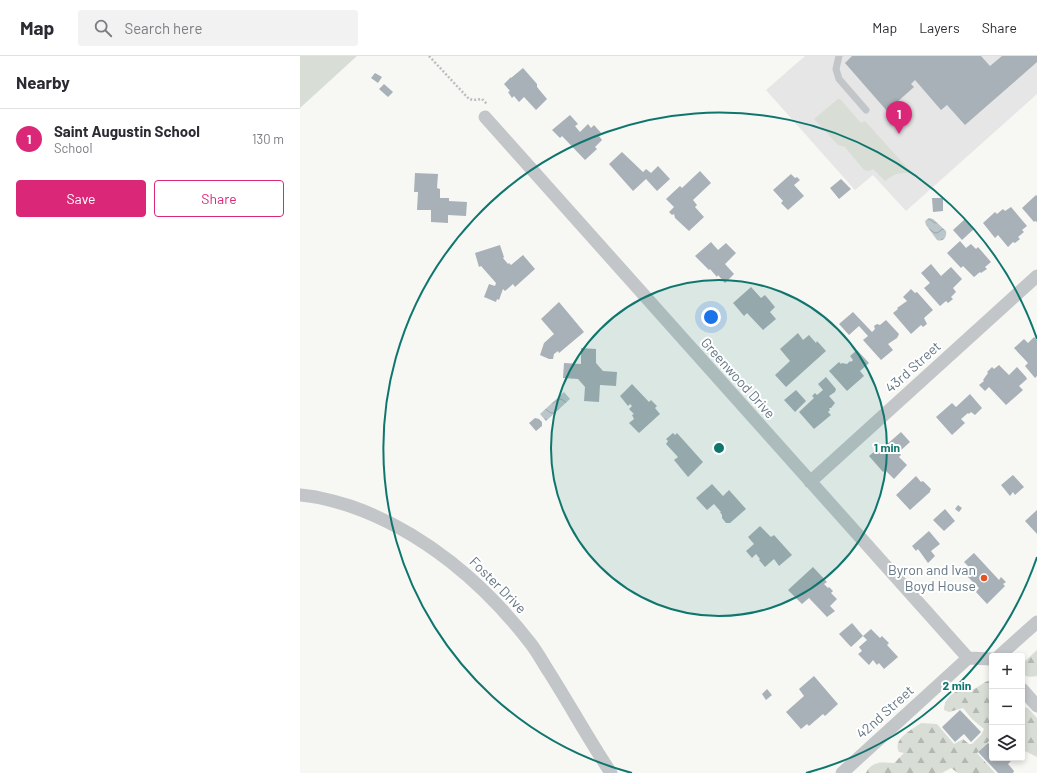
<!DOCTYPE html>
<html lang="en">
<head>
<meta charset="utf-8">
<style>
  body { margin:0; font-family:Barlow,sans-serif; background:#f2f2f3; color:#2b2b33 }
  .controls { position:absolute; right:12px; bottom:12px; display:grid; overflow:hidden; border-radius:4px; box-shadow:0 2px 6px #0003 }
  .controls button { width:36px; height:36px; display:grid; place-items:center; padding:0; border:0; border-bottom:1px solid #e1e1e2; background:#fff; color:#2b2b33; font:20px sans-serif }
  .you { position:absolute; left:411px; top:261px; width:14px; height:14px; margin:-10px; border:3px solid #fff; border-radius:50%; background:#1a73e8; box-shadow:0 0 0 6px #1a73e833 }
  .badge { display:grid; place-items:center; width:26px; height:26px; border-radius:50%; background:#db2777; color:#fff; font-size:13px; font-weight:700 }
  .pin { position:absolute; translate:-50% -33px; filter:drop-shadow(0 1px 2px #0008) }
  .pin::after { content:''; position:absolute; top:21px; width:14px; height:12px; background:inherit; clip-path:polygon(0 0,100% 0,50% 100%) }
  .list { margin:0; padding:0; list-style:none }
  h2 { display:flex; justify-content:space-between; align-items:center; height:52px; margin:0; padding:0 16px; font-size:17px }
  h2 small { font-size:13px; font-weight:400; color:#7c7c81 }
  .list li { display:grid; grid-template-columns:26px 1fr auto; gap:12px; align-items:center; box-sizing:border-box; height:60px; padding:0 16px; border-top:1px solid #e1e1e2 }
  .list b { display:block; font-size:15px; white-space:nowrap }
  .list p { margin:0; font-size:13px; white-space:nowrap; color:#7c7c81 }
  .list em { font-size:13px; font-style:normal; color:#7c7c81 }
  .actions { display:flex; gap:8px; padding:12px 16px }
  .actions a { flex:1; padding:9px 0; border:1px solid #db2777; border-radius:4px; text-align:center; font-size:14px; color:#db2777 }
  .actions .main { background:#db2777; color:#fff }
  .icon { flex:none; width:22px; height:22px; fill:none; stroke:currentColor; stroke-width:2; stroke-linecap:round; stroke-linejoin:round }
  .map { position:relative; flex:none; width:737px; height:717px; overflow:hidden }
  header { display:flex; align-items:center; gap:24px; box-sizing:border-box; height:56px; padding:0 20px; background:#fff; border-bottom:1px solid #e1e1e2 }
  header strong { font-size:19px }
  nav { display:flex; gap:22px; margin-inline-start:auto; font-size:14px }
  .search { width:280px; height:36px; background:#f2f2f3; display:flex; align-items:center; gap:10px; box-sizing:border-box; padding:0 14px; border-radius:4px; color:#7c7c81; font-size:15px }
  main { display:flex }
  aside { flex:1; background:#fff }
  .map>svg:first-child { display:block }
  .built { fill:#e5e6e5 }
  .forest { fill:url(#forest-firs) }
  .green { fill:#d8ded5 }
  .water { fill:url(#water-waves) }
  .building { fill:#a8b1b7 }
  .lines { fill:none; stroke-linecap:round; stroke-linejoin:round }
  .path { stroke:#bcbec1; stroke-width:2.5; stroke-dasharray:2 2; stroke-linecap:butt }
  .service { stroke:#c2c6c9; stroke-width:7 }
  .minor { stroke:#c2c6c9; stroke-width:13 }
  .ring { fill:none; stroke:#0f766e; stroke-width:2 }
  .poi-dot { fill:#e55325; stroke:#fff; stroke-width:1.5 }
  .labels { text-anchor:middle; stroke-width:4; stroke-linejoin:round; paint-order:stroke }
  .street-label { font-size:14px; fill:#657785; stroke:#fff }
  .poi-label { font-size:14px; fill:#657785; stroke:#fff; text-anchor:end }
  .centre { fill:#0f766e; stroke:#fff; stroke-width:2 }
  .ring-label { font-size:12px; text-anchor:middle; font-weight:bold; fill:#0f766e; stroke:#fff; stroke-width:4; stroke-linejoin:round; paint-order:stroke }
</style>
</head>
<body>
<header>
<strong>Map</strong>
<div class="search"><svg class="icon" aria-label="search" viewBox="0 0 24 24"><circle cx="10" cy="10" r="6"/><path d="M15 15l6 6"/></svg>Search here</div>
<nav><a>Map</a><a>Layers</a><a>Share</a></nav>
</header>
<main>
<aside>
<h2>Nearby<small></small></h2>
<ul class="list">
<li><span class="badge">1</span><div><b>Saint Augustin School</b><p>School</p></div><em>130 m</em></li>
</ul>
<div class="actions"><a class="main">Save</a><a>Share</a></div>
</aside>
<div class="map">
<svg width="737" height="717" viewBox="0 0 737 717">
  <defs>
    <pattern id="forest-firs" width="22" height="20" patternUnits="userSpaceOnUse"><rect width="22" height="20" fill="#d8ded5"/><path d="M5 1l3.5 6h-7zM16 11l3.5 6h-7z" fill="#b3b9b2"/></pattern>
    <pattern id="water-waves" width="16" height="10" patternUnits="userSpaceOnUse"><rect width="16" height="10" fill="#bac6ca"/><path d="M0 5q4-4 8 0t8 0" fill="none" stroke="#9ba6aa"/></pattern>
  </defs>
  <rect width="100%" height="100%" fill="#f7f7f4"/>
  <path class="built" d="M505,0H737V38L606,155L573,119L555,134L466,34Z"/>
  <path class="forest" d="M737,594V620C725,622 722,620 722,608Z
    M688,625L692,627V686L689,685L677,697L695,717H658L651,712L642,717H566C571,705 583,706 594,707L604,697L599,696C592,683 612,674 621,667L637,668L654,688L663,683L669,688H672L681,679L684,673L672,663L663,652L649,656L644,654C644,645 650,638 658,635C663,633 669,634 674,633C679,631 682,627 688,625Z
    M722,651L728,652L737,662V701L725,695L722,698Z"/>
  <path class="green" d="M0,0H57L0,52Z
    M538,43H540L561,67L565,65L612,117C598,117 597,116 585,125L573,113L569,115L564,114L545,91L538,89L514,63Z"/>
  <path class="water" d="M629,162L633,163L646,175C647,182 643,186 637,184L626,169L625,165Z
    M264,336L270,343L246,365L240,358Z"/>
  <path class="building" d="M552,0H681L690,10L702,0H737V6L665,69L647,49L641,54L615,24L611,28L614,31L587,55L545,7Z
    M223,12L237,28V31L247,43L236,54L224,41L219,46L214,40L212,42L208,36L210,35L204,28L211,21V22Z
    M75,17L82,21L78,27L71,22Z
    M84,28L93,36L88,41L79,33Z
    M270,59L278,68L275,70L280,76L288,68L291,72L294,69L302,78L299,80L302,84L295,91L297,93L285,104L262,80L260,82L252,74Z
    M322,96L343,116L346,113L351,117L358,110L370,123L357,135L346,123L333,135L309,108Z
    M400,115L411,127L393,144L397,149L395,151L404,161L389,175L375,162L374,158L372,159L369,156L374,151L366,143L380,130L382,132Z
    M115,117L138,118L137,132L140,133V142H149V145L167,146L166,160L148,159V167L131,166V154H117L118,136H114Z
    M491,118L495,122L497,121L500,124L494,129L504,140L488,154L481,147L483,145L473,134Z
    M541,123L551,133L539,143L530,132Z
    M736,139L737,140V166L735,165L734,166L722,152Z
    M632,142H643V155L633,156Z
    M711,151L727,170L722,174L724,176L718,181L720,183L715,187L713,186L708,191L698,179L695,182L683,167L695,156L697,158L703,153L705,155Z
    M665,163L674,173L662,184L653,174Z
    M660,185L666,192L671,188L676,193L678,191L691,206L685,211L687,213L681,217L680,216L674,221L663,210L661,212L647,197Z
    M411,186L418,194L426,187L436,197L425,208L434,218L425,227L418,219L417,221L410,213L409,214L395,200Z
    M200,189L204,201L203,202L208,208L209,207L211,209L223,199L235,213L215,231L213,228L205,235L203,233L199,244L197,243L196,246L184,241L189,228L195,230L196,227L181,210L179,211L175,197Z
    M631,208L641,220L651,211L662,223L653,232L656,236L651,241L653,243L648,247L646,245L640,250L624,232L630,227L621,217Z
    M451,231L461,242L465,239L475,251L470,256L476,263L463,274L447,257L444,260L433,247Z
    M611,233L615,237L617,236L633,254L624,262L627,268L623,271L621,269L611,278L593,257L598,253L597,252L607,245L603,241Z
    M259,246L284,276L259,297L258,295L254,298L253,303H249L240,299L244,287L254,278L241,263Z
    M553,256L572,276L575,273L574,270L577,268L580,269L586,264L599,278L597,282L588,288L593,294L581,304L563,284L568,280L559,270L549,279L539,268Z
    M498,277L503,284L509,279L516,287L517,285L526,295L486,331L475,319L490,305L480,293Z
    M734,281L737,284V320L735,322L725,310L728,307L714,292L724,283L728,287Z
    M281,292L296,293V307L303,315L317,316L316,330L300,329L299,346L284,345L285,331L278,323L263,322L264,307L281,308Z
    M557,294L569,307L560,315L564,320L547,335L529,315L539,306L541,308L542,307L547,308L550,305L551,306L553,304L550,300Z
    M699,309L709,319L717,311L726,321L727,323L719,330L723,334L706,349L689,331L685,335L679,329L684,325L683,324L688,317L687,316L692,311L694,313Z
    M526,321L536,333L535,336L529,340L535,347L531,352H529L530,354L528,356L531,359L514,373L499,356L514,342L512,340L515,337L517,339L523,334L518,328Z
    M332,328L349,346L351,344L357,350L355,352L360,358L339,377L329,367L334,363L332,359L334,358L329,353L332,350L330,348L328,350L320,340Z
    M496,334L506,345L495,356L484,344Z
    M670,338L682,352L675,359L671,356L669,358L668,357L661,363L665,367L652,379L636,361L652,347L656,351Z
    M235,362L239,363L242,366V370L236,375L229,367Z
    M601,376L610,386L599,396L601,399L599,401L607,409L594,423L585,414L583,416L569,400L576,394L578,396Z
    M373,377L375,379L377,377L403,406L388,421L374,404L378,401L366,388L368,385L366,383Z
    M713,419L724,431L715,439L713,436L710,440L701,429Z
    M616,420L621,426L623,425L631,433L630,435V436L610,454L596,439Z
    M412,428L423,440L429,434L446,453L430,467H426L422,462V459L420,456H421L414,448L407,454L396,442Z
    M658,449L662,452L659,456L655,453Z
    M645,453L655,465L644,475L633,464Z
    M737,454V478L725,465Z
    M460,470L471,481L474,479L492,499L479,510L474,503L465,511L459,504L460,503L456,498L452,502L446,495L454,488L448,481Z
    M629,475L640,488L631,495L635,500L628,507L618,493L616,495L612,490Z
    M674,497L699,524L701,521L706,526L703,528L705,530L687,548L676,536L679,532L667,520L673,515L664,506Z
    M513,511L527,526L524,528L528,532L529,531L533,535L531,537L537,543L530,550L535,555L527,561L509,542L502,548L488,534Z
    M552,567L563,580L551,591L539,578Z
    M571,573L580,582L582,580L589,587L587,589L598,601L584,613L579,607L577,609L573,604L569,609L558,598L562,595L559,591L567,584L563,580Z
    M514,620L538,648L525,660L523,658L509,670L507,668L501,673L486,656L504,640L499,633Z
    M467,633L472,639L466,644L462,638Z
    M660,654L681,676L671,686L664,678L655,686L642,671Z
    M688,687L692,691V702H708L711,705L708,708L714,715L713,717H698L678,696Z"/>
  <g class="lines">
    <path class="path" d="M129,0L169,43L173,44L182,43L187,48"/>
    <path class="service" d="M539,0L536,13L539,23L566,54"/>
    <path class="minor" d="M185,61L668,602
      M510,426L737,220
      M0,439C17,440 34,445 50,450C123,475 185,528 231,588C238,597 243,607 249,616C270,649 289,684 311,717
      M699,600L737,566
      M722,633L737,650
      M542,717L668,602L692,603"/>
  </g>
  <circle cx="419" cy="392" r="168" fill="#0f766e" fill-opacity=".12"/>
  <g class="ring">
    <circle cx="419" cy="392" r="168"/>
    <path d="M737 501A336 336 0 0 1 506 717M332 717A336 336 0 1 1 737 283"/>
  </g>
  <circle class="poi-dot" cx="684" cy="522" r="4"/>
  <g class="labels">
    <g class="street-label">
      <text transform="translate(613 311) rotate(-42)" y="5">43rd Street</text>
      <text transform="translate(438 322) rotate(48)" y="5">Greenwood Drive</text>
      <text transform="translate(198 529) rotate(45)" y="5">Foster Drive</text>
      <text transform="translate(585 656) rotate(-42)" y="5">42nd Street</text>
    </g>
    <g class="poi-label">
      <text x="676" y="519">Byron and Ivan<tspan x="676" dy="16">Boyd House</tspan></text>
    </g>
  </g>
  <circle cx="419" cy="392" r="6" class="centre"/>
  <g class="ring-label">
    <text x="587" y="396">1 min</text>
    <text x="657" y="634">2 min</text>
  </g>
</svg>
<div class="controls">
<button>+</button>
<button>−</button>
<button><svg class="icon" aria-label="layers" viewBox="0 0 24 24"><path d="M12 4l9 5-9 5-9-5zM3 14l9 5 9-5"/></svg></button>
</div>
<div class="you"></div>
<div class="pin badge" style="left:599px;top:78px">1</div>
</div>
</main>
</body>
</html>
